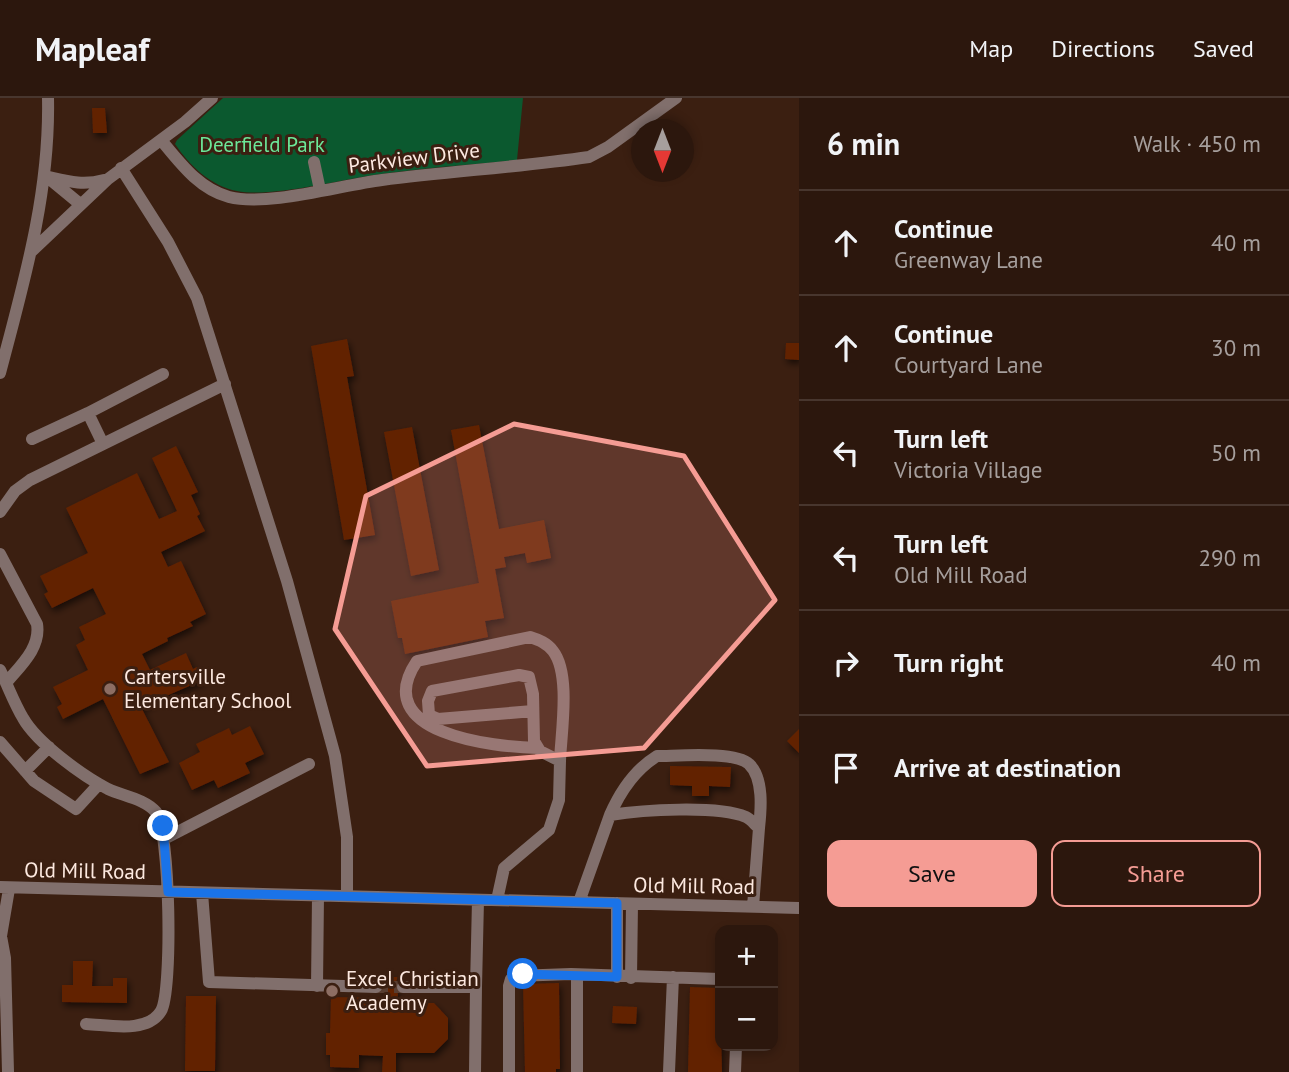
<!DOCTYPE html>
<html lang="en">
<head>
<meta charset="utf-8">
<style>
  body { margin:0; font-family:"PT Sans",sans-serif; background:#38241b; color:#f1f3f6 }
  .controls { position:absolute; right:21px; bottom:21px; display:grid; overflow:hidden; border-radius:14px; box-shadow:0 4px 10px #0003 }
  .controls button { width:63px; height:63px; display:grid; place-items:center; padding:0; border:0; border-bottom:2px solid #48362e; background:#2c170d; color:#f1f3f6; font:35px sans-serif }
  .compass { position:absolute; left:631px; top:21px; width:63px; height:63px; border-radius:50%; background:#2c170d; box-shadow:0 4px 10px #0003; rotate:180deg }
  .stop { position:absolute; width:21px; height:21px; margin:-16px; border:5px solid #1a73e8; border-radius:50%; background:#fff }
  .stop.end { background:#1a73e8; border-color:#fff; box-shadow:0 2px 7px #0008 }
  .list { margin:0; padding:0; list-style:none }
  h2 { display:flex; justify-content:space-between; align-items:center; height:91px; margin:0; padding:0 28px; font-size:30px }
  h2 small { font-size:23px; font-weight:400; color:#a69f9d }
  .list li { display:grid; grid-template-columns:46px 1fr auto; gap:21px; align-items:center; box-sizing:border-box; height:105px; padding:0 28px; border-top:2px solid #48362e }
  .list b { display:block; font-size:26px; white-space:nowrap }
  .list p { margin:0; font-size:23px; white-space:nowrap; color:#a69f9d }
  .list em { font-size:23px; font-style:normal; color:#a69f9d }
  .actions { display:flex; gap:14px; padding:21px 28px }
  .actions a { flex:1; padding:16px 0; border:2px solid #f59c94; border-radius:14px; text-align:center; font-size:24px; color:#f59c94 }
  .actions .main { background:#f59c94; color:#111 }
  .icon { flex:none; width:38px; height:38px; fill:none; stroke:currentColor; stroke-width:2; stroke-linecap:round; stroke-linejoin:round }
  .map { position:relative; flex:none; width:799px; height:974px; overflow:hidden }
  header { display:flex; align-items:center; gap:42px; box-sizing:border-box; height:98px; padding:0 35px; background:#2c170d; border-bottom:2px solid #48362e }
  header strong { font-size:33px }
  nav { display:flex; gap:38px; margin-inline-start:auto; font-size:24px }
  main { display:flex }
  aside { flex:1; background:#2c170d }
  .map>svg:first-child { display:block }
  .green { fill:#0b592f }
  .building { fill:#622202; filter:url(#shadow) }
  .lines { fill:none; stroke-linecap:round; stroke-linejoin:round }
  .minor-tunnel { stroke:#583d30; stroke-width:12; stroke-dasharray:12 6; stroke-linecap:butt }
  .minor { stroke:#816f6c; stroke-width:12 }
  .route { stroke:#1a73e8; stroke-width:9 }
  .marked { fill:#f59c94; fill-opacity:0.2; stroke:#f59c94; stroke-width:5; stroke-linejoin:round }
  .education-dot { fill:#8d6e63; stroke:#3b1f11; stroke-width:2.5 }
  .labels { text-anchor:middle; stroke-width:6; stroke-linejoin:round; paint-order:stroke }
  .park-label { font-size:21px; fill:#6ce698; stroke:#3b1f11 }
  .street-label { font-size:21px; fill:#fde9e0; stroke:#3b1f11 }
  .poi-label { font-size:21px; fill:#fde9e0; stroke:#3b1f11; text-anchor:start }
</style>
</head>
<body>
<header>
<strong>Mapleaf</strong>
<nav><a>Map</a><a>Directions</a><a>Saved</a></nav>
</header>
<main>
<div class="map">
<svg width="799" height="974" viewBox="0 0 799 974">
  <defs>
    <filter id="shadow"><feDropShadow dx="2" dy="4" stdDeviation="3.5" flood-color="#0009"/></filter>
  </defs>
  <rect width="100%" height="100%" fill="#3b1f11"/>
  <path class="green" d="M223,0H523L517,62C469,67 421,70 374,77C339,82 269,100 237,93C211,88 190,68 175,46L177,42Z"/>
  <path class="building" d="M92,10H105L107,35H93Z
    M347,241L354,278L347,279L375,437L344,442L311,248Z
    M786,245H799V262L785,261Z
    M479,327L499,431L544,422L551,460L527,465L525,455L504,459L506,469L495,471L504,520L485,523L488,539L405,556L402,540H398L391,503L479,485L451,332Z
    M412,329L439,472L411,478L384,334Z
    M176,348L198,394L191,397L200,416L197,418L205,433L161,454L168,469L181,463L206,516L190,524L193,528L167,540L168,543L142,556L150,572L186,555L193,571L197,569L203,582L141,609L169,664L140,676L103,601L63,621L57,609L62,606L53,589L88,572L76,547L85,542L79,529L106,516L93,490L52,510L44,496L48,494L40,478L88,455L66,410L137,375L159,421L177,413L152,360Z
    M250,628L264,656L245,665L250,675L218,690L214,682L192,692L179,665L200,654L196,646L229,630L232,637Z
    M799,631V655L787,643Z
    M670,668L731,669L730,689L709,688V698H692V688L670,687Z
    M73,863H93L92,888H113V880H127V905L62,904V887H73Z
    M384,879H398L394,888L398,896L397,905H434L448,920V941L434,955H396V974H382L383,958L359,957V970L330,969V957H326V935H330L331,899L384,900Z
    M559,885L560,971H556V974H525L523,886Z
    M690,889L720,890L722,974H688Z
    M186,898H216L215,973H185Z
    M613,908L637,909L636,926L612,925Z"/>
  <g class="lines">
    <path class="minor-tunnel" d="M376,889H403"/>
    <path class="minor" d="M161,42C180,65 199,91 229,99C268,109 341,87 382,82C451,73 521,69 589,59L608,49L676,0
      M314,64L320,92
      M121,70L168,144L197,200L287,483L335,658L347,739V798
      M45,78C67,83 82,88 104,82
      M46,78L80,106
      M32,153L108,81L185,24L212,0
      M0,275C24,184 50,95 48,0
      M32,341L88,315
      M103,346L88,315L163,276
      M0,414L15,393L30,382L225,286
      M0,456L37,526C41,550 20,568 6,585
      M0,572C8,588 14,605 23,620C37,645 83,678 108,691C123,698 145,701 156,714C170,731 173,893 161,913C147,936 109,927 86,926
      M0,644L34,683L76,711L99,686
      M538,650C494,649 368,636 417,563L530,539C539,542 547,545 553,553C571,576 561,635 560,663
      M25,673L49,649
      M610,717C620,694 636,671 657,658C677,658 736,653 749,666C764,680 761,712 759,730
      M164,741L309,666
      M0,789L799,810
      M202,795L209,884L376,889
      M497,802L504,770L549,732L559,702L560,663L540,653L534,643L533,596L529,579L519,577L432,593L428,603L429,617L438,621L533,613
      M579,804L610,717C642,712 717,707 746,719C751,721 755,727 759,730L753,809
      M577,878V974
      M617,879V805
      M631,880L632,806
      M317,888L318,798
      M403,889H476L478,802
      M8,974L5,860L1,838L9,791
      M475,974L476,889
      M509,974V888L511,881L515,878L571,876L720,881
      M669,974L673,879
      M735,974L736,948"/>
  </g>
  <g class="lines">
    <path class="route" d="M163,728L168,794L617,805V879L523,876"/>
  </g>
  <path class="marked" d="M514,326L684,358L775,502L644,650L427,668L335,531L366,398Z"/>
  <g class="education-dot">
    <circle cx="110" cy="591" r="7"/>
    <circle cx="332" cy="893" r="7"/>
  </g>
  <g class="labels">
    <g class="park-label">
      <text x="262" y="54">Deerfield Park</text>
    </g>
    <g class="street-label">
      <text transform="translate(414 60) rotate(-7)" y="7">Parkview Drive</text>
      <text transform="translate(85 773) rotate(1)" y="7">Old Mill Road</text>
      <text transform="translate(694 788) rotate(1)" y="7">Old Mill Road</text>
    </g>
    <g class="poi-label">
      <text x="124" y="586">Cartersville<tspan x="124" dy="24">Elementary School</tspan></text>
      <text x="346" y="888">Excel Christian<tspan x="346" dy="24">Academy</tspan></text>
    </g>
  </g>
</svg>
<div class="controls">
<button>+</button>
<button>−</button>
</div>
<svg class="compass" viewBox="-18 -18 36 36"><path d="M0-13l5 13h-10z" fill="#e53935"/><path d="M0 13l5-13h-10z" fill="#a69f9d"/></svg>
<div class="stop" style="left:523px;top:876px"></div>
<div class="stop end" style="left:163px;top:728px"></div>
</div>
<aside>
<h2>6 min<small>Walk · 450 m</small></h2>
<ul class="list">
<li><svg class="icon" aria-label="ahead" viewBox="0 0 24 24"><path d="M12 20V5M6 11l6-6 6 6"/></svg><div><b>Continue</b><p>Greenway Lane</p></div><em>40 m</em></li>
<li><svg class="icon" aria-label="ahead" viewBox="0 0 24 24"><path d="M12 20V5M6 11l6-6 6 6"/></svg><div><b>Continue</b><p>Courtyard Lane</p></div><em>30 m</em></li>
<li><svg class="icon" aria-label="left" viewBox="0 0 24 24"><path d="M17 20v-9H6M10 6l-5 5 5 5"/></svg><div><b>Turn left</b><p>Victoria Village</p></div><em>50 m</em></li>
<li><svg class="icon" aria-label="left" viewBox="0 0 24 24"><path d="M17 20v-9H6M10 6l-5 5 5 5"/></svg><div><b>Turn left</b><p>Old Mill Road</p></div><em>290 m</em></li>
<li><svg class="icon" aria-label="right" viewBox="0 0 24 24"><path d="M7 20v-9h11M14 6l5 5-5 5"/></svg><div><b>Turn right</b></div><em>40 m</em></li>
<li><svg class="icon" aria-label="arrive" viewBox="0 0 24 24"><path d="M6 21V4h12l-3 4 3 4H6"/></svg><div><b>Arrive at destination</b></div></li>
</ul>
<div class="actions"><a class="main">Save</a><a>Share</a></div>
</aside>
</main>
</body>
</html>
